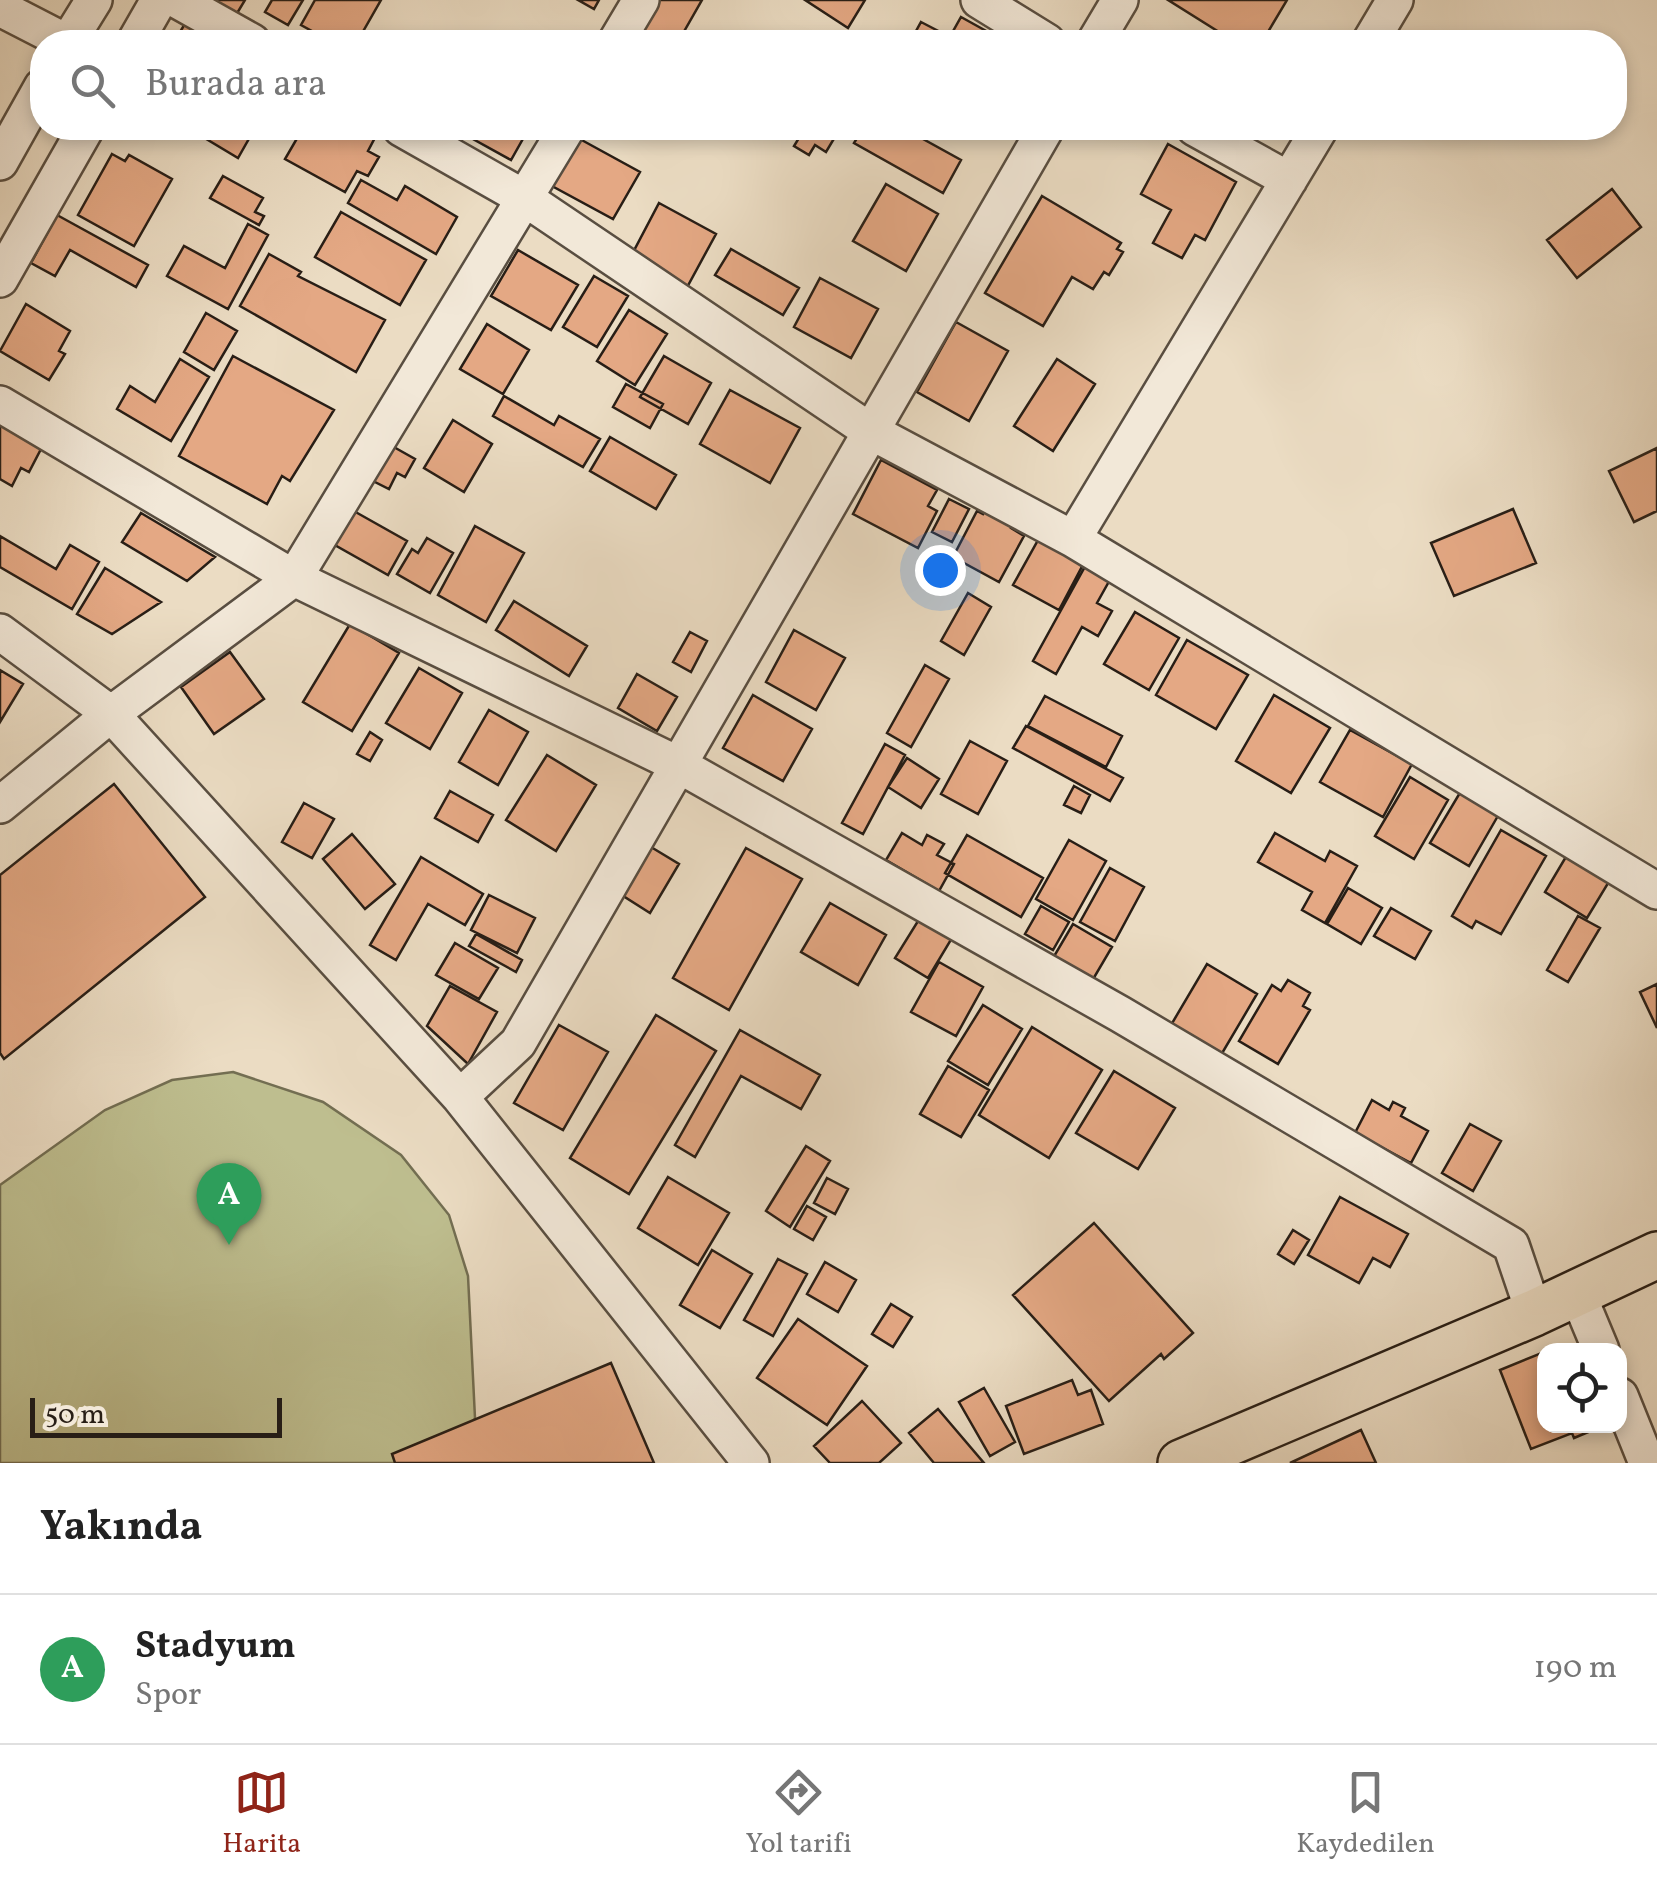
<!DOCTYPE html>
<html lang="tr">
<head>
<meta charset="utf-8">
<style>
  body { margin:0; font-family:Vollkorn,serif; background:#f2f2f2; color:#222 }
  .controls { position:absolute; right:30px; bottom:30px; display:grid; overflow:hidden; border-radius:20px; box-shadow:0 5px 15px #0003 }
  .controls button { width:90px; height:90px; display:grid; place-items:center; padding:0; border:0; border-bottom:2px solid #e0e0e0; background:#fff; color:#222; font:50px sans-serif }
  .scale { position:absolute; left:30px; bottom:25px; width:252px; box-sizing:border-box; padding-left:10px; border:5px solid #281e16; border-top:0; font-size:28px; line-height:35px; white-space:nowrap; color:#281e16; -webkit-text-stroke:8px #f2e8d8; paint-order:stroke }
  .you { position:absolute; left:940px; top:570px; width:35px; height:35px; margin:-25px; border:8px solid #fff; border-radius:50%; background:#1a73e8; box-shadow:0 0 0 15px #1a73e833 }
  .badge { display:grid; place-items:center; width:65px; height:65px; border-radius:50%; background:#8f2418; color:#fff; font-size:32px; font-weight:700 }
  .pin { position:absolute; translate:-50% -82px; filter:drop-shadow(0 2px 5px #0008) }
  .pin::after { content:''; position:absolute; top:52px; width:35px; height:30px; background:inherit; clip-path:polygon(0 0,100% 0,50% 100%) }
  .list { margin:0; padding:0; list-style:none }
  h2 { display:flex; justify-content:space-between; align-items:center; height:130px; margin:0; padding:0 40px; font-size:42px }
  h2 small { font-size:32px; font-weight:400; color:#767676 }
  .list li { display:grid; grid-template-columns:65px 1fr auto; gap:30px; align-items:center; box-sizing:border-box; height:150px; padding:0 40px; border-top:2px solid #e0e0e0 }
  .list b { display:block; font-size:38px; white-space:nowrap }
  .list p { margin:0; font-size:32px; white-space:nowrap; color:#767676 }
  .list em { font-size:32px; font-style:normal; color:#767676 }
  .icon { flex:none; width:55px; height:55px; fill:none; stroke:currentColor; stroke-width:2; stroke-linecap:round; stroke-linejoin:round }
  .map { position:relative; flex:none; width:1657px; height:1463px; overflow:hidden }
  .search { position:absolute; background:#fff; box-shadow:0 5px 15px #0003; left:30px; right:30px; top:30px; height:110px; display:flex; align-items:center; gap:25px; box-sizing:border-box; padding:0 35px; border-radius:40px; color:#767676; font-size:38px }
  .sheet { height:280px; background:#fff }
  nav { display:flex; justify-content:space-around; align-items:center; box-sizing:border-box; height:140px; border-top:2px solid #e0e0e0; background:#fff; font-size:28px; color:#767676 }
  nav a { display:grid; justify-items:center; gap:5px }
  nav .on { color:#8f2418 }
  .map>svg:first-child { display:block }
  .green { fill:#bebe8f; stroke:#736e52; stroke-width:2.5 }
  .building { fill:#e4a884; stroke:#281e16; stroke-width:2.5 }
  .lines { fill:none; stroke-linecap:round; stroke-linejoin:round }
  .minor-casing { stroke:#594e41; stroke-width:40 }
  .major-casing { stroke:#281e16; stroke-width:50 }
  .minor { stroke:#f2e8d8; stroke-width:35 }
  .major { stroke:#ebdcc3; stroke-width:45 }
</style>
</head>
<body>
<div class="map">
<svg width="1657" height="1463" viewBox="0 0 1657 1463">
  <rect width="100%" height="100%" fill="#ebdcc3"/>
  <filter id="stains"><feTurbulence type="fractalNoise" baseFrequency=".002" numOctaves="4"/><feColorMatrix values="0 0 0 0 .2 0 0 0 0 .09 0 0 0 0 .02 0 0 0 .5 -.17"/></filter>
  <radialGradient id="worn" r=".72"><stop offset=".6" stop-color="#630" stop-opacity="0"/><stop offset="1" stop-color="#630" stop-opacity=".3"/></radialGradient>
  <path class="green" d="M233,1072L323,1102L401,1155L449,1215L468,1276L475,1418L454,1463H0V1185L105,1110L172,1080Z"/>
  <path class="building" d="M209,0H245L236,15Z
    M272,0H303L288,25L265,12Z
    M315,0H381L357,42H332L301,25Z
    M578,0H599L594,9Z
    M650,0H702L678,42H654L633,30Z
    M805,0H865L848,28Z
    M1168,0H1287L1262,42H1235Z
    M961,17L1006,42H947Z
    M186,22L221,42H174Z
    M921,22L944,34L939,42H910Z
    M188,128H255L238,158Z
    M303,128H375L379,130L368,151L379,157L368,176L357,171L345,192L285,159Z
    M453,128H529L511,160Z
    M805,128H831L838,132L826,152L815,145L809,155L794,146Z
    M863,128H903L961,160L943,193L854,143Z
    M578,138L640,172L613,219L552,186Z
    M1168,144L1236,182L1205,240L1195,235L1182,258L1153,243L1171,210L1141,194Z
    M112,154L125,161L129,155L172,179L134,246L78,215Z
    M223,176L263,198L255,212L264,216L259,225L210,198Z
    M361,180L397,200L405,186L457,217L436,254L348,203Z
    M886,184L938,214L906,271L853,241Z
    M1612,189L1641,227L1577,278L1547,240Z
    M1042,196L1121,243L1117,249L1123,252L1109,275L1104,272L1093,289L1072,277L1043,326L985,293Z
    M659,203L716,234L685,291L629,260Z
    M341,212L426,260L400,305L315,257Z
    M57,215L148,265L136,287L70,250L55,276L31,263Z
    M248,224L268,235L228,309L167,276L184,246L225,268Z
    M731,249L799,288L783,315L715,275Z
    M518,250L578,285L551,330L491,296Z
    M269,254L301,272L298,276L385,320L356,372L240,306Z
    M594,276L628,296L597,347L563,327Z
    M820,278L878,309L851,358L794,327Z
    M26,304L70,331L59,351L65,354L49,380L0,351Z
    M629,310L667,334L635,385L597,361Z
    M206,313L237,331L214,370L184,352Z
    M956,322L1008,351L969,421L917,392Z
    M487,324L529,350L503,394L460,369Z
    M233,356L334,410L290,481L282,476L267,504L179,456Z
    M664,356L711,383L688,424L640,397Z
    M180,359L209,377L171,441L117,409L130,386L155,402Z
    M1057,359L1095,384L1053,451L1014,426Z
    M626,384L663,404L650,428L613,407Z
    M730,390L800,428L770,483L700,444Z
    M504,396L554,425L559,416L600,439L583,467L493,416Z
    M0,418L26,432L23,438L42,447L29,472L21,468L12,486L0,479Z
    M453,420L492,444L464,492L424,468Z
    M610,437L676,475L656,509L590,471Z
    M392,446L415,459L405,477L397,473L389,489L373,481Z
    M1657,448V511L1634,522L1609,471Z
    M881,460L937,490L928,506L937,511L918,548L853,514Z
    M949,499L969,509L952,542L932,532Z
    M989,503L1016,517L1011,528L1024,536L999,582L953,557L977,511L983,514Z
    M1513,509L1536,563L1454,596L1431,543Z
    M352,510L407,541L388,575L333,544Z
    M141,513L215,557L187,581L122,542Z
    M475,526L524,553L486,622L438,595Z
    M1042,533L1087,557L1059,610L1013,585Z
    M0,536L56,569L70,545L99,562L72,609L0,567Z
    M427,538L453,553L430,593L397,574L412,549L418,553Z
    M1087,563L1112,576L1097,603L1112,611L1098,636L1082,627L1056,674L1033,661Z
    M105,568L161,602L112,634L77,614Z
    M968,593L991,607L964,655L941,641Z
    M514,601L587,646L569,676L496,630Z
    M1135,612L1179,638L1149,690L1104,664Z
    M350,624L399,653L352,731L303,702Z
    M794,630L845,658L816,710L766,682Z
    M690,632L707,641L691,672L673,662Z
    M1187,640L1248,675L1216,729L1156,695Z
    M230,652L264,699L214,734L181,687Z
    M925,665L949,679L911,747L887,733Z
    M419,668L462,693L430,749L386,723Z
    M0,670L23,684L0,722Z
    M637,674L677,697L657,731L618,708Z
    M753,695L812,729L783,781L723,748Z
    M1274,695L1330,728L1291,793L1236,761Z
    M1045,696L1122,736L1106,767L1028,726Z
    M489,710L528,732L498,785L459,762Z
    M1026,726L1123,778L1110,801L1013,748Z
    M1350,730L1412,764L1383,817L1320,782Z
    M370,732L382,740L370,761L357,754Z
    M970,741L1007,761L978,814L941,794Z
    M885,744L905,755L863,834L842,823Z
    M547,755L596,785L556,851L506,820Z
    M907,758L939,779L921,808L888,787Z
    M1410,777L1448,800L1414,859L1375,836Z
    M114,784L205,897L4,1059L0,1053V875Z
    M1074,786L1090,795L1081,813L1064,805Z
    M450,791L493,815L478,842L435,818Z
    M1461,791L1499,814L1469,866L1430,843Z
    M304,803L334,819L312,858L282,842Z
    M1501,830L1546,856L1501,934L1476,921L1472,928L1452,916Z
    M902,833L922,845L927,835L944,844L937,855L954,864L939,891L886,860Z
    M1275,833L1325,861L1330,851L1357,866L1325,923L1302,910L1312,892L1258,862Z
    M352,834L395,884L365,909L323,859Z
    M967,835L1043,878L1021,917L945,873Z
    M1069,840L1106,861L1073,920L1036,899Z
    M646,844L679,864L650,913L617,892Z
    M746,848L802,879L729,1010L673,978Z
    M1570,850L1613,875L1587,918L1545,892Z
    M421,857L483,894L465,925L428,904L396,960L370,945Z
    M1110,868L1144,887L1115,941L1080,922Z
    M1348,888L1382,908L1361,944L1327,924Z
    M489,895L535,918L517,953L471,930Z
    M830,903L886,935L858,985L801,952Z
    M1041,906L1069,922L1053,950L1025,934Z
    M1391,908L1431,931L1415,959L1374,936Z
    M923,913L955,933L928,978L895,958Z
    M1578,916L1600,928L1568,982L1547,970Z
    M1073,924L1112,947L1092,981L1053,958Z
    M476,934L522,960L516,972L469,946Z
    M455,943L498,968L479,999L436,975Z
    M939,962L983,987L956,1036L911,1012Z
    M1207,964L1257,994L1221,1055L1171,1025Z
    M1288,980L1310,993L1303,1006L1310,1010L1278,1064L1239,1041L1272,985L1281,991Z
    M1657,984V1028L1640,992Z
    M450,986L497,1012L468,1064L427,1026Z
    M983,1005L1022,1029L988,1085L948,1061Z
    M656,1015L716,1051L629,1194L570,1158Z
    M559,1025L608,1052L563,1130L514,1103Z
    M1032,1027L1102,1070L1049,1158L979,1115Z
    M740,1030L820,1075L801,1109L741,1076L695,1157L675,1145Z
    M948,1066L989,1090L961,1137L920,1114Z
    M1114,1071L1175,1108L1138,1169L1076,1133Z
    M1372,1100L1389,1110L1393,1102L1405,1108L1401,1116L1428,1131L1411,1163L1355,1133Z
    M1470,1124L1501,1141L1473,1191L1442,1173Z
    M806,1146L830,1161L790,1227L766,1211Z
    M668,1177L729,1213L698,1265L638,1228Z
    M827,1178L848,1189L835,1214L814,1203Z
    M1340,1197L1408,1234L1390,1267L1373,1258L1359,1283L1308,1255Z
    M807,1206L826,1217L813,1240L794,1229Z
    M1094,1223L1193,1333L1164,1359L1161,1354L1109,1401L1013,1295Z
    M1293,1230L1309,1240L1294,1264L1278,1254Z
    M712,1250L752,1274L720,1328L680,1305Z
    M778,1259L807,1274L773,1336L744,1320Z
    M825,1262L856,1280L838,1312L807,1294Z
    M891,1304L912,1317L893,1347L872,1334Z
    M798,1319L867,1366L827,1425L757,1378Z
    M1544,1352V1426H1591L1593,1430L1574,1438L1572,1433L1531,1449L1500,1370Z
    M611,1363L654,1463H395L392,1454Z
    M1072,1380L1078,1395L1091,1390L1103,1424L1024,1454L1006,1406Z
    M984,1388L1015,1442L990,1456L959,1402Z
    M862,1401L901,1443L879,1463H830L814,1446Z
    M938,1409L984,1463H934L909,1433Z
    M1361,1430L1376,1463H1290Z"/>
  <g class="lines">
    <g class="minor-casing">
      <path id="minor" d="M177,0L252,42
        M979,0L1047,42
        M0,8L66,42
        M68,42L94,0
        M135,42L159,0
        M616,42L641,0
        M1095,42L1120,0
        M1370,42L1395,0
        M401,128L526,199L870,431L1073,539L1657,891
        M1195,128L1289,180
        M0,162L42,87
        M0,279L86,128
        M0,404L294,578L677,764L1120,1014L1511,1245L1534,1313
        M1073,539L1320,128
        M0,632L111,714L460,1097L751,1463
        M0,805L111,714L294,578L567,128
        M460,1097L518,1043L1046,128
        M1576,1290L1601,1350
        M1620,1396L1647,1463"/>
    </g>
    <g class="major-casing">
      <path id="major" d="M1181,1463L1534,1313L1657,1255"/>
    </g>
    <use href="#minor" class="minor"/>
    <use href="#major" class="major"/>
  </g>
  <rect width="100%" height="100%" filter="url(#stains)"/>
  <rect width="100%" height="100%" fill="url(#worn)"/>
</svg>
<div class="controls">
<button><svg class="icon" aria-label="locate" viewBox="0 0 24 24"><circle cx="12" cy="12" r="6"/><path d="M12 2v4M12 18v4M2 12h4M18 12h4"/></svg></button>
</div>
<div class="scale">50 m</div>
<div class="you"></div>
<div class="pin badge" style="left:229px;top:1245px;background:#2e9e5b">A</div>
<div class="search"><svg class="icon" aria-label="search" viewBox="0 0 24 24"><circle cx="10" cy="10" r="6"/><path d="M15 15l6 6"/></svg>Burada ara</div>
</div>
<section class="sheet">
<h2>Yakında<small></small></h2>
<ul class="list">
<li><span class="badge" style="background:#2e9e5b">A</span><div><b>Stadyum</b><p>Spor</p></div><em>190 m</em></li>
</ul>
</section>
<nav>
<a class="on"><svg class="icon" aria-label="map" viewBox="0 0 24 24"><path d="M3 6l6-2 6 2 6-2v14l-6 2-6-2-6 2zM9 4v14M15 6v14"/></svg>Harita</a>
<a><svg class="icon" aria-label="directions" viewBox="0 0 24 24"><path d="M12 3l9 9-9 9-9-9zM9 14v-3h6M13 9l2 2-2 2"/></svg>Yol tarifi</a>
<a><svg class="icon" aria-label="saved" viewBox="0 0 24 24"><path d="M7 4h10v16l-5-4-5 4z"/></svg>Kaydedilen</a>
</nav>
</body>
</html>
